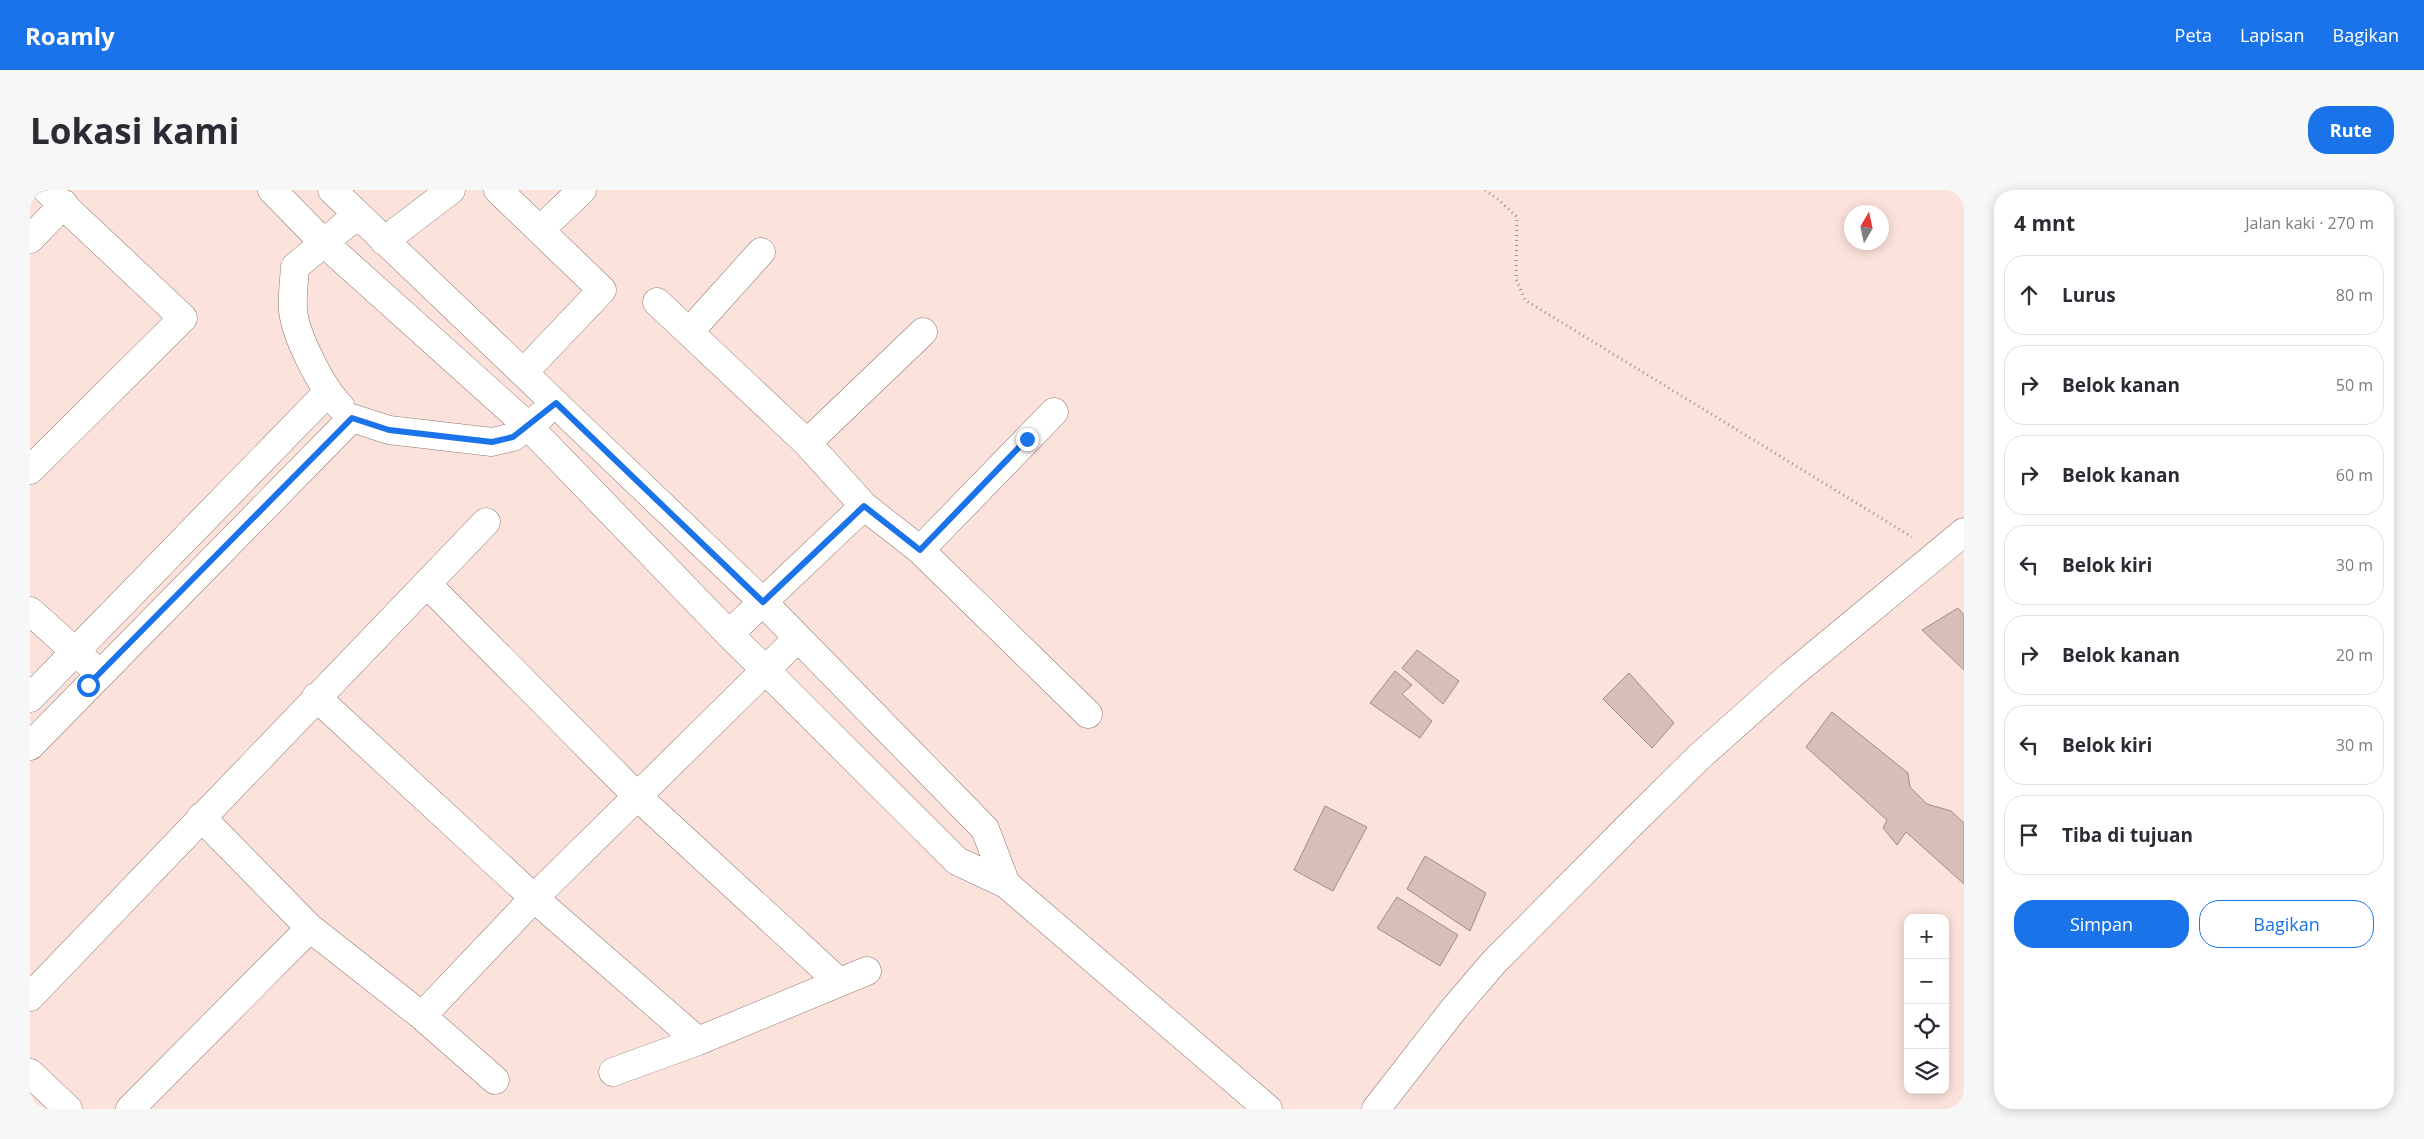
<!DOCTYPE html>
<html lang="id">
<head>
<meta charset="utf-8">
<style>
  body { margin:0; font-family:"Open Sans",sans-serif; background:#f7f7f7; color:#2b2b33 }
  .controls { position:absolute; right:15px; bottom:15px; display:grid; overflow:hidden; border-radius:10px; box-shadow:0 2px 12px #0003 }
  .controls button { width:45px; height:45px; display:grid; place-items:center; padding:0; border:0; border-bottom:1px solid #e1e1e2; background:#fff; color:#2b2b33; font:25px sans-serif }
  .compass { position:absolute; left:1814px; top:15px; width:45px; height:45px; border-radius:50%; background:#fff; box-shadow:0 2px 12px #0003; rotate:9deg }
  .stop { position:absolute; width:15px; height:15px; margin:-11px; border:4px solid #1a73e8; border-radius:50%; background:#fff }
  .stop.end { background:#1a73e8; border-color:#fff; box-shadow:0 1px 5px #0008 }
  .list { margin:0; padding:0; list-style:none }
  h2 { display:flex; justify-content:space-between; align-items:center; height:65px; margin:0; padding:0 20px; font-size:21px }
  h2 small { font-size:16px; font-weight:400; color:#7c7c81 }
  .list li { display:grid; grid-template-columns:32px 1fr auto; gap:15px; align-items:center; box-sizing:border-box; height:80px; margin:0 10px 10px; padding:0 10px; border:1px solid #e1e1e2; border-radius:20px }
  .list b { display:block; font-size:19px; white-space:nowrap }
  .list em { font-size:16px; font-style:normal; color:#7c7c81 }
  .actions { display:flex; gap:10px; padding:15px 20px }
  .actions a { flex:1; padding:11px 0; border:1px solid #1a73e8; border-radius:20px; text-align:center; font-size:18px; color:#1a73e8 }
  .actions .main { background:#1a73e8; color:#fff }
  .icon { flex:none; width:28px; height:28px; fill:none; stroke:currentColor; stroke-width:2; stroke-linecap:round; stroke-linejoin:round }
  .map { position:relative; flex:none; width:1934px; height:919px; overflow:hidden; border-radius:20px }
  header { display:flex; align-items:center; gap:30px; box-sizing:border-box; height:70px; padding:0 25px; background:#1a73e8; color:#fff }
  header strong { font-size:24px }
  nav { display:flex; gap:28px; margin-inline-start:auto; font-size:18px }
  .intro { display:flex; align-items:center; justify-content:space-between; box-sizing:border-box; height:120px; padding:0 30px }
  h1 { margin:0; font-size:35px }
  .button { padding:12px 22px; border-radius:20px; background:#1a73e8; color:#fff; font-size:18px; font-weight:700 }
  main { display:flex; gap:30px; padding:0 30px }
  aside { flex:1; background:#fff; border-radius:20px; box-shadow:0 2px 12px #0003 }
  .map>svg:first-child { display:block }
  .building { fill:#d7beb7; stroke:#a38c85 }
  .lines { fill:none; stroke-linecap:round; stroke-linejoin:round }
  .minor-casing { stroke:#8e7871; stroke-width:29 }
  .path { stroke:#9f8d87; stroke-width:3; stroke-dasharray:1 4; stroke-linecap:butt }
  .minor { stroke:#fff; stroke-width:28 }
  .route { stroke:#1a73e8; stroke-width:6 }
</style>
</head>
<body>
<header>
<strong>Roamly</strong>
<nav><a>Peta</a><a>Lapisan</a><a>Bagikan</a></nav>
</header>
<div class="intro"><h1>Lokasi kami</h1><a class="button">Rute</a></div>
<main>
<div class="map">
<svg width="1934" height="919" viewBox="0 0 1934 919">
  <rect width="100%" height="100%" fill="#fbe2da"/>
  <path class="building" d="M1928,418L1934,425V480L1892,440Z
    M1387,460L1429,491L1413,514L1372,478Z
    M1365,481L1382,495L1372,504L1402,531L1390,548L1340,513Z
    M1599,483L1644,533L1622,558L1573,509Z
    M1802,522L1878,583L1880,597L1897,614L1921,621L1934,633V694L1876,642L1867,655L1853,638L1857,630L1776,557Z
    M1295,616L1337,637L1303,701L1264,680Z
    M1395,666L1456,703L1440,741L1377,699Z
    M1367,707L1428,745L1410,776L1347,738Z"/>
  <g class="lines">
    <g class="minor-casing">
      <path id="minor" d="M242,0L293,52L499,237L699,444L927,671L976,694L1238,919
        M302,0L733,412L955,639L976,694
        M468,0L572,100L494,182
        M510,40L552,0
        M0,49L34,14
        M354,51L421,0
        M627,112L777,253L834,316L890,360L1058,524
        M660,141L731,62
        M310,216C292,198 265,145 263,120C262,106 264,91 265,77L327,25
        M777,253L893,142
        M0,280L153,128L17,0
        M890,360L1024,222
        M397,394L608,607L809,792
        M0,421L59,474
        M699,444L834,316
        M286,507L504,708L668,851
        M0,508L297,203
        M0,556L322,228L359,240L462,252L483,247L512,225
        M171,627L280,738L392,826L465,890
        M0,807L456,332
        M392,826L504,708L768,448
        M583,882L668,851L837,781
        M0,883L38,919
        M100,919L280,738
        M1346,919L1423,820L1464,772L1602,633L1669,567L1761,485L1934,342"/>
    </g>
    <path class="path" d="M1455,0L1469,10L1487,27L1486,89L1495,110L1882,347"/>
    <use href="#minor" class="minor"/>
  </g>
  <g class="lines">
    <path class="route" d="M58,495L322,228L359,240L462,252L483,247L526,213L733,412L834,316L890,360L997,249"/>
  </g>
</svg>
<div class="controls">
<button>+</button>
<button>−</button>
<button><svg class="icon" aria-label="locate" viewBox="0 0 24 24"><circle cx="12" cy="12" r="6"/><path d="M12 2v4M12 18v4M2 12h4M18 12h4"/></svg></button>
<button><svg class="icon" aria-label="layers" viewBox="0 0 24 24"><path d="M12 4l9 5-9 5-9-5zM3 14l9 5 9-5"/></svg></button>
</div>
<svg class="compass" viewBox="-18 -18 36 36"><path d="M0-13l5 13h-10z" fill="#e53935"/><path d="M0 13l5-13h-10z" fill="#7c7c81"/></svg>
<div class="stop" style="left:58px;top:495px"></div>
<div class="stop end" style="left:997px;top:249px"></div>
</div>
<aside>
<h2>4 mnt<small>Jalan kaki · 270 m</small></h2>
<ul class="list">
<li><svg class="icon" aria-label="ahead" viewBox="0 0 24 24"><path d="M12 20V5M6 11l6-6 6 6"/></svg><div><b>Lurus</b></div><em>80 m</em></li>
<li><svg class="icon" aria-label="right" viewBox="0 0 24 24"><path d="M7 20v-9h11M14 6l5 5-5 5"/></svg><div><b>Belok kanan</b></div><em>50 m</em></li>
<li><svg class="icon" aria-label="right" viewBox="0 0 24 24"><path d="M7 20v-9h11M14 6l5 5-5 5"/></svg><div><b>Belok kanan</b></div><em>60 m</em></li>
<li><svg class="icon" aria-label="left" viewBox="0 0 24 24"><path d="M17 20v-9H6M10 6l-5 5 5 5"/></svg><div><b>Belok kiri</b></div><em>30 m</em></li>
<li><svg class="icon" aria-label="right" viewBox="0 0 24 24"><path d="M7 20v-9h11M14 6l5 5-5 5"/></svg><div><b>Belok kanan</b></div><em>20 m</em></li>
<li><svg class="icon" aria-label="left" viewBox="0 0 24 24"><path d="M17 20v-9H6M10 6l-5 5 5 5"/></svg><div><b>Belok kiri</b></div><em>30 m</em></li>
<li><svg class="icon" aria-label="arrive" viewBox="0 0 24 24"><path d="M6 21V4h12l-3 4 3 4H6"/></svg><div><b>Tiba di tujuan</b></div></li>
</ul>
<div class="actions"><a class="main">Simpan</a><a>Bagikan</a></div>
</aside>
</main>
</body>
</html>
